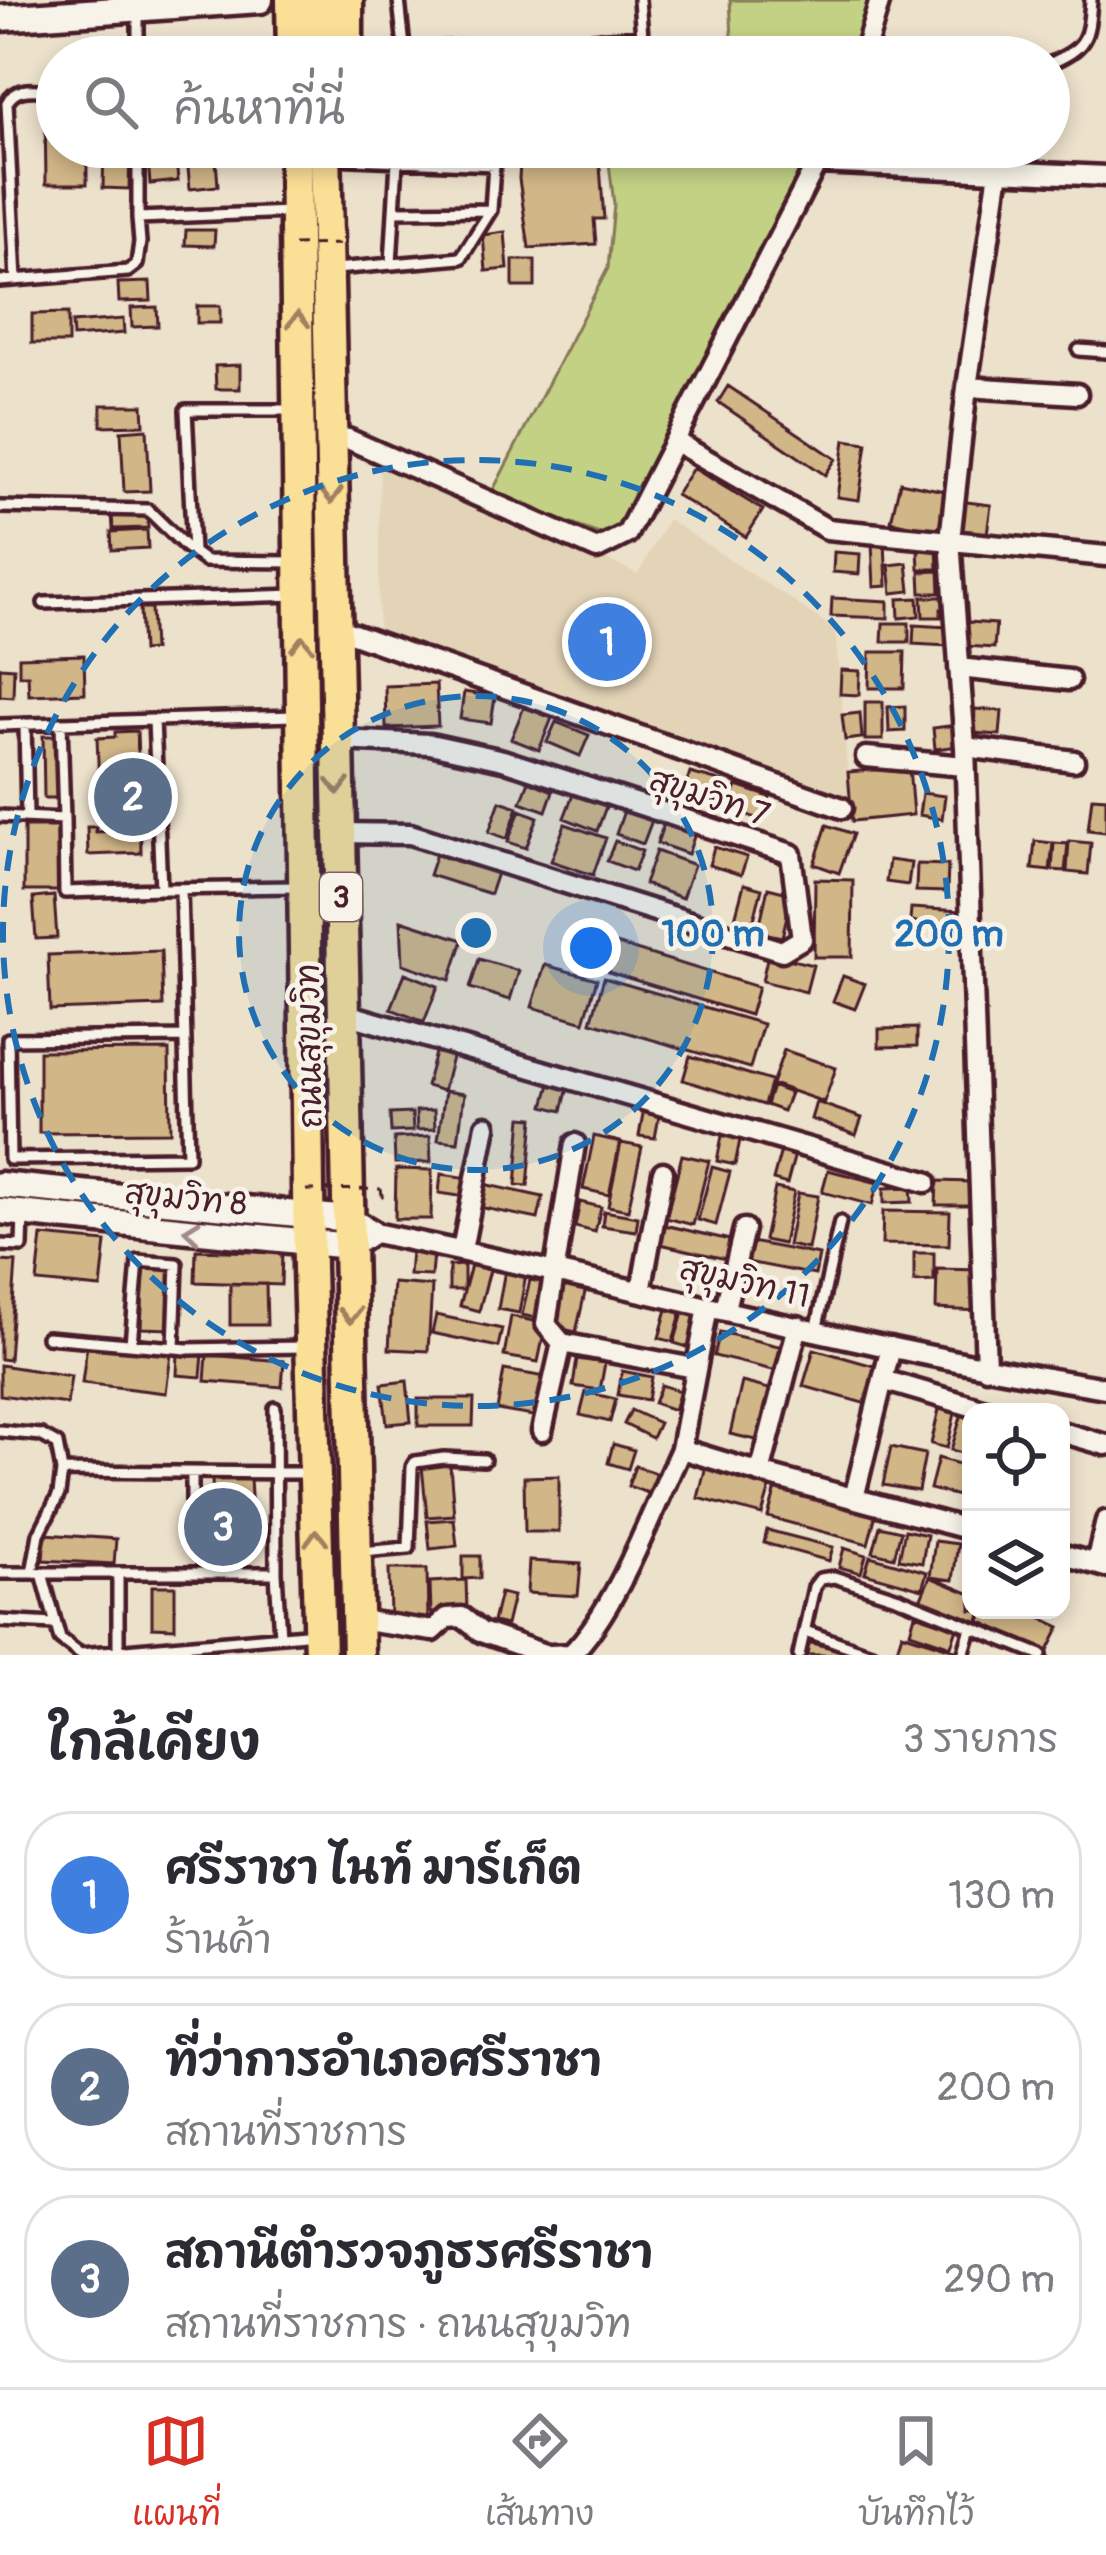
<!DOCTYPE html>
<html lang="th">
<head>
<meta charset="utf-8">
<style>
  body { margin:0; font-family:Pangolin,"Playpen Sans Thai",sans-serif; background:#f2f2f3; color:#2b2b33 }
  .controls { position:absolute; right:36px; bottom:36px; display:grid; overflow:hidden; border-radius:24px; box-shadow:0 6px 18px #0003 }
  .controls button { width:108px; height:108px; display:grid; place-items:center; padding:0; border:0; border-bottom:3px solid #e1e1e2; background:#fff; color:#2b2b33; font:60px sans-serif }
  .you { position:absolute; left:591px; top:948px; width:42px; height:42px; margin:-30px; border:9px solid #fff; border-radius:50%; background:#1a73e8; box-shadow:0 0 0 18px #1a73e833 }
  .badge { display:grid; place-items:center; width:78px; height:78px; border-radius:50%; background:#d93025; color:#fff; font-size:39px; font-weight:700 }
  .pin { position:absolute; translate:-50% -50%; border:6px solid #fff; box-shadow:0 3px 12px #0006 }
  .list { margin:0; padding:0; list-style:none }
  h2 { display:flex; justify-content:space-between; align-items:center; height:156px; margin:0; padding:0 48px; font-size:51px }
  h2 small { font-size:39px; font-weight:400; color:#7c7c81 }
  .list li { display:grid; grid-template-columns:78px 1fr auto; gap:36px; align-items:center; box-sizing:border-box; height:168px; margin:0 24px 24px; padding:0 24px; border:3px solid #e1e1e2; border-radius:48px }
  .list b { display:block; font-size:45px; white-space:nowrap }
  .list p { margin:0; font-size:39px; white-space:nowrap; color:#7c7c81 }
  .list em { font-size:39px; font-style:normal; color:#7c7c81 }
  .icon { flex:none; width:66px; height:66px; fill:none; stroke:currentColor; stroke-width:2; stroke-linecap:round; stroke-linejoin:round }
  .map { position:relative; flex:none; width:1106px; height:1655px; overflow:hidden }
  .search { position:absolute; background:#fff; box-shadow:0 6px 18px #0003; left:36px; right:36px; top:36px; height:132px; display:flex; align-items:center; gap:30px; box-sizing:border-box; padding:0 42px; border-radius:66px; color:#7c7c81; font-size:45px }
  .sheet { height:732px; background:#fff }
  nav { display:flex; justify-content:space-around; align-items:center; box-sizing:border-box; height:168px; border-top:3px solid #e1e1e2; background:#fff; font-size:33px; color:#7c7c81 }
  nav a { display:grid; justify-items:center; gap:6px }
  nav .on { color:#d93025 }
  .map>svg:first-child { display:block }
  .built { fill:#e4d4b7 }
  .green { fill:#c3d185; stroke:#867858; stroke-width:3 }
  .building { fill:#d1b687; stroke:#4a1f2b; stroke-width:3 }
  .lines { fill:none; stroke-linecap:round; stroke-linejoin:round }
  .service-casing { stroke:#4a1f2b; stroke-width:18 }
  .minor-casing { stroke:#4a1f2b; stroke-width:27 }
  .secondary-casing { stroke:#4a1f2b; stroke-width:33 }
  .trunk-casing { stroke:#4a1f2b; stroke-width:39 }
  .path { stroke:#4a1f2b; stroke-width:3; stroke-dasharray:9 9; stroke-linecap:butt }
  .service { stroke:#f7f3e8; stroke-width:9 }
  .minor { stroke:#f7f3e8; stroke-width:18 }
  .secondary { stroke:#f7f3e8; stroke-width:24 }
  .trunk { stroke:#fadf96; stroke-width:30 }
  .path-bridge { stroke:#4a1f2b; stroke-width:3; stroke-dasharray:9 9; stroke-linecap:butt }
  .oneway { stroke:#a27f60 }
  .oneway2 { stroke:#a0898a }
  .ring { fill:none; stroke:#1f6fb2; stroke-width:6; stroke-dasharray:21 15 }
  .labels { text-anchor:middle; stroke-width:9; stroke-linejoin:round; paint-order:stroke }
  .shield { fill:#f7f3e8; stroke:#7e5f64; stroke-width:3 }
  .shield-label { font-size:30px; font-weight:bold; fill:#4a1f2b }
  .street-label { font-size:33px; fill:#4a1f2b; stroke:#f7f3e8 }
  .centre { fill:#1f6fb2; stroke:#f7f3e8; stroke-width:6 }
  .ring-label { font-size:36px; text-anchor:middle; font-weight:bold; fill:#1f6fb2; stroke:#f7f3e8; stroke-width:9; stroke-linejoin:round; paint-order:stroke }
</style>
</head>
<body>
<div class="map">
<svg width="1106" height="1655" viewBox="0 0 1106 1655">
  <rect width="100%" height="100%" fill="#ece1cb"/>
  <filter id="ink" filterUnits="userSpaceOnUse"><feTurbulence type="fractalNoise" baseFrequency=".00833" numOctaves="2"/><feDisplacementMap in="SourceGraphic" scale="24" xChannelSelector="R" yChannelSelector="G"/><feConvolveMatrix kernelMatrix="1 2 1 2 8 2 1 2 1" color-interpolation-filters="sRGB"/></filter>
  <g filter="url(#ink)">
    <path class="built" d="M380,458L638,574L668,519L835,629L852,821L378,655Z"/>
    <path class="green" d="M730,0H871L849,57H719L732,38Z
      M607,147H812L699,389L621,531L599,534L491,494L608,268L614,204Z"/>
    <path class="building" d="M45,107H57V147H87V184H46Z
      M104,147H130L129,189L103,188Z
      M147,147H175L178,181L150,184Z
      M186,147H215L218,186L190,189Z
      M521,147H589V153H599L604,219H594L596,244L529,248L519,179Z
      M186,230H215L214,246L185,245Z
      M505,232L508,269L486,271L483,235Z
      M513,260H535V287H513Z
      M150,282L151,301L119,302L118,283Z
      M197,306H220V323H197Z
      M157,307L158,326L132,327L131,308Z
      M68,313V343H32V314Z
      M123,319L124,333L73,337L72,323Z
      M240,365V389H216L215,366Z
      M728,386L836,459L825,475L718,402Z
      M101,405H143L144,425L101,426Z
      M147,429L150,491L124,492L121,431Z
      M845,440L867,443L859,500L837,497Z
      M693,468L763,510L746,537L676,495Z
      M900,482L949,492L940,532L891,521Z
      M959,501L991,505L987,534L956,530Z
      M147,513L148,528L113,529L112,514Z
      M147,530L148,548L112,550L111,532Z
      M872,542H885L887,586L874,587Z
      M918,549H937L938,569H919Z
      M834,552L860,554L859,574L833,572Z
      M907,563L910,591L892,593L889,565Z
      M939,571L940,593H921L920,572Z
      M922,597H942L947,609H941V617H923Z
      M832,598L888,601V618L831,616Z
      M918,598L919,616L899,618L898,599Z
      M140,608H151L153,650L142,651Z
      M968,622L996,624L994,648L966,646Z
      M883,623H909V642H882Z
      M914,625L948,627L947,646L913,644Z
      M870,652H905L904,688H869Z
      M84,655L85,693L29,695L28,675H19V657Z
      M0,667L14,668L13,697L0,696Z
      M841,670L860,671L859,695L840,694Z
      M436,684L438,726L386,728L385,686Z
      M464,692L495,697L491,723L460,719Z
      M865,702H883V740H865Z
      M905,706V731L889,732L888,707Z
      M524,707L552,718L539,750L511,739Z
      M975,709L1002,711L1000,735L973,733Z
      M860,713L862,738L845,740L842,715Z
      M556,722L589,735L580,756L547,742Z
      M957,725L959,746L935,749L933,728Z
      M137,731L139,788H151L152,805H140L141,853L88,855L87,827H96V832L115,831L113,786H99L97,738L115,737V732Z
      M43,736H62V798H44Z
      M909,767L913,815L852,821L848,772Z
      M690,773L723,782L717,802L684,792Z
      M529,781L553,791L546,811L521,802Z
      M737,786L770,797L762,820L729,809Z
      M574,792L607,804L597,831L564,818Z
      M922,793L945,796L942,819L919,815Z
      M1092,797L1106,798V832L1088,830Z
      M500,801L518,807L507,839L489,832Z
      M626,805L654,815L643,844L616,834Z
      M520,810L538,817L526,848L508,842Z
      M664,823L695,834L688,854L657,843Z
      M565,824L606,838L593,875L551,861Z
      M827,825L853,834L839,873L814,864Z
      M24,827H69L70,891H24Z
      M615,841L642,851L634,871L607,861Z
      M1035,841L1053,843L1050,871L1032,869Z
      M1069,841L1091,843L1088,874L1067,872Z
      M1054,843L1068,844L1065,871L1052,870Z
      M714,847L747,857L741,875L709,865Z
      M438,848L499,867L490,894L429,875Z
      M656,851L694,865L682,898L644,884Z
      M889,860L911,863L908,885L886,882Z
      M917,864L948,865L947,892L916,891Z
      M815,879L853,880L852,957H814Z
      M744,884L762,889L752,927L734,922Z
      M768,888L792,894L782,937L758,932Z
      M54,896L57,938L36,939L33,898Z
      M911,908L961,911V925L910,922Z
      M401,920L463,940L450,980L403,964Z
      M616,944L758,987L750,1015L608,972Z
      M161,951L163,1006L50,1010L48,955Z
      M768,954L813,965L806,992L762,981Z
      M479,959L519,971L510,1000L470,988Z
      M545,965L597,979L584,1022L532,1007Z
      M405,973L438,986L424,1022L391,1009Z
      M843,976L865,984L855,1009L833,1001Z
      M604,978L763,1024L750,1068L591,1022Z
      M917,1028V1046L879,1047V1029Z
      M436,1049L453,1054L443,1091L426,1086Z
      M169,1050L170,1132L39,1133V1051Z
      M784,1050L836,1068L824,1102L772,1084Z
      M690,1056L771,1081L764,1105L683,1080Z
      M552,1076L570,1080L562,1111L544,1106Z
      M772,1086L790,1093L783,1111L766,1105Z
      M445,1091L464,1094L458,1142L438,1140Z
      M816,1102L862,1118L856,1135L811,1119Z
      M644,1108L660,1111L655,1138L639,1136Z
      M434,1110L435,1129L417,1130L416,1111Z
      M412,1113L413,1131L391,1132L390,1114Z
      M522,1117L534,1118L528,1186L516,1185Z
      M723,1131L741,1135L735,1165L717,1161Z
      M430,1136L431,1162L395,1163L394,1138Z
      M594,1136L620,1142L609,1195L583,1189Z
      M621,1143L642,1147L628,1210L608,1206Z
      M781,1150L795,1154L787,1184L773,1180Z
      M682,1155L709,1161L693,1225L666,1218Z
      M712,1167L730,1172L716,1225L698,1220Z
      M396,1169L432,1170L431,1219H395Z
      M828,1170L878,1183L872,1205L822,1192Z
      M441,1174L469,1178L466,1197L439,1193Z
      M937,1181L971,1182L970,1205H936Z
      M479,1183L543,1197L538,1219L474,1206Z
      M911,1187L912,1202L884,1203V1188Z
      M775,1188L794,1192L783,1244L764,1240Z
      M798,1193L818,1196L808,1249L788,1245Z
      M580,1202L601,1207L595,1232L575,1227Z
      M604,1211L638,1217L636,1231L602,1226Z
      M883,1211L950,1212L949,1245L882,1244Z
      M660,1224L734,1241L730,1260L656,1243Z
      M42,1236L106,1242L101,1288L37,1282Z
      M746,1241L819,1255L815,1275L742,1261Z
      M196,1250L282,1253L281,1285L195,1282Z
      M411,1251L433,1253L431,1276L409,1275Z
      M914,1253H934V1281L914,1282Z
      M0,1261L16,1262L9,1360L0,1359Z
      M464,1265V1290H449V1266Z
      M471,1265L490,1270L479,1311L460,1306Z
      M144,1266L174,1268L171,1329L141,1328Z
      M937,1269L981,1270L979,1311L936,1309Z
      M505,1270L526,1274L519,1313L498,1309Z
      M530,1280L547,1283L540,1319L522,1315Z
      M393,1283L432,1286L428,1351L389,1349Z
      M230,1284H266L267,1325H230Z
      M563,1284L586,1288L576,1332L554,1327Z
      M667,1309L681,1313L673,1342L659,1338Z
      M683,1313L703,1319L694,1349L674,1343Z
      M436,1315L502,1329L498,1347L432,1333Z
      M511,1316L546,1324L538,1362L504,1356Z
      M720,1332L783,1347L777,1371L714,1356Z
      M87,1344L171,1354L166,1393L82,1383Z
      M814,1349L881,1368L870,1405L803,1386Z
      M178,1352L203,1354L201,1377L177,1375Z
      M207,1355L284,1361L282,1387L205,1381Z
      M577,1359L605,1363L600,1390L573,1386Z
      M0,1365L71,1376L67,1404L0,1395Z
      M504,1370L546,1377L539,1417L497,1410Z
      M622,1371L652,1377L648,1400L618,1395Z
      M407,1381L411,1422L387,1424L382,1384Z
      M742,1382L777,1391L765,1442L730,1434Z
      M661,1385L680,1391L674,1410L654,1403Z
      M586,1392L616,1399L610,1422L580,1415Z
      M418,1399H474L473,1426H418Z
      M941,1401L957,1405L947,1448L931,1444Z
      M964,1407L971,1412V1445L968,1455L951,1450Z
      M631,1410L659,1423L652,1438L624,1424Z
      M613,1444L634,1450L628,1469L608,1463Z
      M891,1447L925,1454L918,1491L883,1485Z
      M938,1458L966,1466L958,1496L930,1489Z
      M450,1464L454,1515L427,1517L422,1466Z
      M635,1466L664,1476L657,1496L628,1486Z
      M706,1466L771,1484L762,1515L698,1498Z
      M559,1476V1532H525L524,1477Z
      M250,1478L254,1552L215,1554L212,1479Z
      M776,1488L876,1514L868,1544L768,1517Z
      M454,1519L457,1546L430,1549L427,1521Z
      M880,1526L901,1531L894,1557L873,1552Z
      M767,1530L833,1547L829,1561L764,1543Z
      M905,1530L927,1535L922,1563L899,1559Z
      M45,1534L116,1539L114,1564L43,1560Z
      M935,1541L958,1544L953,1580L930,1577Z
      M844,1548L866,1555L861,1573L839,1567Z
      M463,1556H480V1578L463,1579Z
      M870,1556L927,1572L922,1589L865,1573Z
      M529,1561L581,1564L578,1596L527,1593Z
      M389,1569H427L428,1621H390Z
      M930,1577L971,1594V1610H983L975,1628L918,1605Z
      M466,1580L467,1612L431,1613L430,1582Z
      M152,1586H175V1628L152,1627Z
      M500,1593L513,1596L506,1625L493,1622Z
      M984,1610H1024L1060,1627L1047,1653L980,1621Z
      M915,1614L957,1628L951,1646L910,1632Z
      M902,1633L955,1650L953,1655H895Z
      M807,1642L862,1655H804Z"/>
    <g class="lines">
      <g class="service-casing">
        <path id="service" d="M399,0L405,57
          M138,10V57
          M600,38L601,57
          M405,50L642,36L639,0
          M1049,64C1087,47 1088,40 1091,0
          M138,147V218L291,212
          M331,158L494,165L491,210L461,258L335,269
          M394,211L491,210
          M391,264L397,161L402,147
          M16,280L7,103C16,84 39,91 57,91
          M0,281L128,271L137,264L140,242L138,218
          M1079,350L1106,352
          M0,507L148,510L186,547L205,561L296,562
          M193,552L186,410H291
          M44,603L297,595
          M296,716L154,720L161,889L300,887
          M61,723L64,819
          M25,724L27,816
          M0,725L154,720
          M0,816L64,819L65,892L161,889
          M181,889L188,1157L10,1159L8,1039L185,1037
          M0,1245L22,1246L23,1214
          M816,1331L840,1222
          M47,1337L187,1349L305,1347
          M131,1344L138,1261L177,1264L174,1347
          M275,1408L276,1573L280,1636
          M0,1431L41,1435L57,1444L62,1471L309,1473
          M192,1502V1473
          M361,1552L409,1548L412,1467L415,1462L444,1458L484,1460
          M0,1573H276
          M32,1573L39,1534L59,1494L62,1471
          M42,1573L60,1639L80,1654L316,1633
          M0,1621L54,1624
          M805,1631L874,1655
          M118,1652V1575
          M799,1655L814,1587L820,1579L834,1577L899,1598L1041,1655
          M963,1655L971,1628"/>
      </g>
      <g class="minor-casing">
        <path id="minor" d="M863,57L880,0
          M818,163L1106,176
          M967,387L1077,394
          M330,436L348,439L597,549L627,534L825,147
          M676,442L827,529L1106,556
          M334,627L842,808
          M959,668L1069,680
          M337,740L430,744L503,760L791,854L802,939L782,951L410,834L339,833
          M965,747L1074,761
          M866,757L965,766
          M343,1013L926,1182
          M575,1144L546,1324L562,1343L694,1368
          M370,1232C616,1282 858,1348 1106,1388
          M462,1250L486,1126
          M641,1291L663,1172
          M708,1307L681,1449L760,1473L971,1530
          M725,1309L744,1229
          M986,1368L965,747L950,540L967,387L999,171
          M883,1380L992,1412
          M542,1431L562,1343
          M1061,1432L1106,1445
          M760,1473L798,1326
          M854,1498L891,1347
          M1061,1554L1106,1567
          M1096,1564L1106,1521
          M358,1620L433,1631L447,1618L462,1617L481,1632L547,1655
          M551,1655L571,1654C617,1609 653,1509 681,1449"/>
      </g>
      <g class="secondary-casing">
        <path id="secondary" d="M0,18L260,0
          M0,1185L348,1219L370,1232L349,1246L0,1211"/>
      </g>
      <g class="trunk-casing">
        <path id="trunk" d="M292,0L293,57
          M320,0L322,57
          M347,0V57
          M295,147L309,1268L320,1655
          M325,147L358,1655"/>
      </g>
      <path class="path" d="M381,1189L383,1201"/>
      <use href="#service" class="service"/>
      <use href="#minor" class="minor"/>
      <use href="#secondary" class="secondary"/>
      <use href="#trunk" class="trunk"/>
      <path class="path-bridge" d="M294,245L346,244
        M306,1190L381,1189"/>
    </g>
    <defs><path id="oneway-chevron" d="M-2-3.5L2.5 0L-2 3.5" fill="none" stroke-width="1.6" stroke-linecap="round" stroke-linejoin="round" transform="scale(3)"/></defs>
    <g class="oneway">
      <use href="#oneway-chevron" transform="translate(298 320) rotate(-91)"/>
      <use href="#oneway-chevron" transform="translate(331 495) rotate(89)"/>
      <use href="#oneway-chevron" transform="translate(302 644) rotate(-90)"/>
      <use href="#oneway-chevron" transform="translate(338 786) rotate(89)"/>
      <use href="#oneway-chevron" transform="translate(350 1315) rotate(89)"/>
      <use href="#oneway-chevron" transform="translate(316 1538) rotate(-92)"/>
    </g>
    <use class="oneway2" href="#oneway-chevron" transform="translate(192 1231) rotate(-174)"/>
  </g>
  <circle cx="476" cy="933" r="237" fill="#1f6fb2" fill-opacity=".12"/>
  <g class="ring">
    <circle cx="476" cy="933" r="237"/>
    <circle cx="476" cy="933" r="473"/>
  </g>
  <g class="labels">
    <rect class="shield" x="320" y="873" width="42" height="48" rx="9"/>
    <g class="shield-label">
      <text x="341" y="907">3</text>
    </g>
    <g class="street-label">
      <text transform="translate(710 796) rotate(18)" y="12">สุขุมวิท 7</text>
      <text transform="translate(308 1046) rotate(-91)" y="12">ถนนสุขุมวิท</text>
      <text transform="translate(186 1197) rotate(6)" y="12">สุขุมวิท 8</text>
      <text transform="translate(745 1281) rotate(13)" y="12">สุขุมวิท 11</text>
    </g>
  </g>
  <circle cx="476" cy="933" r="18" class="centre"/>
  <g class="ring-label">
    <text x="713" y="946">100 m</text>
    <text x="949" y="946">200 m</text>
  </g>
</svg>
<div class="controls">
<button><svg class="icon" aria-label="locate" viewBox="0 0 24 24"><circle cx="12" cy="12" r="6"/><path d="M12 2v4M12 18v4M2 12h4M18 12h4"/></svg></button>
<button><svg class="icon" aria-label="layers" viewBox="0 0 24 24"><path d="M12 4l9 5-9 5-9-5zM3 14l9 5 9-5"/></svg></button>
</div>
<div class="you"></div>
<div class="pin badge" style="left:607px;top:642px;background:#3f7fe0">1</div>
<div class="pin badge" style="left:133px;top:797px;background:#5c6f8a">2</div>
<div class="pin badge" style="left:223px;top:1527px;background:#5c6f8a">3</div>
<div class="search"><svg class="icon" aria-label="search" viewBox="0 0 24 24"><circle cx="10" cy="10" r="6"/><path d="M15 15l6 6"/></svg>ค้นหาที่นี่</div>
</div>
<section class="sheet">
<h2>ใกล้เคียง<small>3 รายการ</small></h2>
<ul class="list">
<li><span class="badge" style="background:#3f7fe0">1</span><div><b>ศรีราชา ไนท์ มาร์เก็ต</b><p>ร้านค้า</p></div><em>130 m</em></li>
<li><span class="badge" style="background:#5c6f8a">2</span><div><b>ที่ว่าการอำเภอศรีราชา</b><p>สถานที่ราชการ</p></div><em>200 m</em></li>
<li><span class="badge" style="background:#5c6f8a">3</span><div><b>สถานีตำรวจภูธรศรีราชา</b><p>สถานที่ราชการ · ถนนสุขุมวิท</p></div><em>290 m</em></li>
</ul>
</section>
<nav>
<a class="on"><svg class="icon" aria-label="map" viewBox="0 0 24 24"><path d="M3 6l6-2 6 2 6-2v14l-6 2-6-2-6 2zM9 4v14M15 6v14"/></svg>แผนที่</a>
<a><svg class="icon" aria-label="directions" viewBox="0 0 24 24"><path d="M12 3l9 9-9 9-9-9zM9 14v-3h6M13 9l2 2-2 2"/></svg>เส้นทาง</a>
<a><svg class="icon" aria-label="saved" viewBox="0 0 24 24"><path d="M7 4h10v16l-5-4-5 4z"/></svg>บันทึกไว้</a>
</nav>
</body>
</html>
